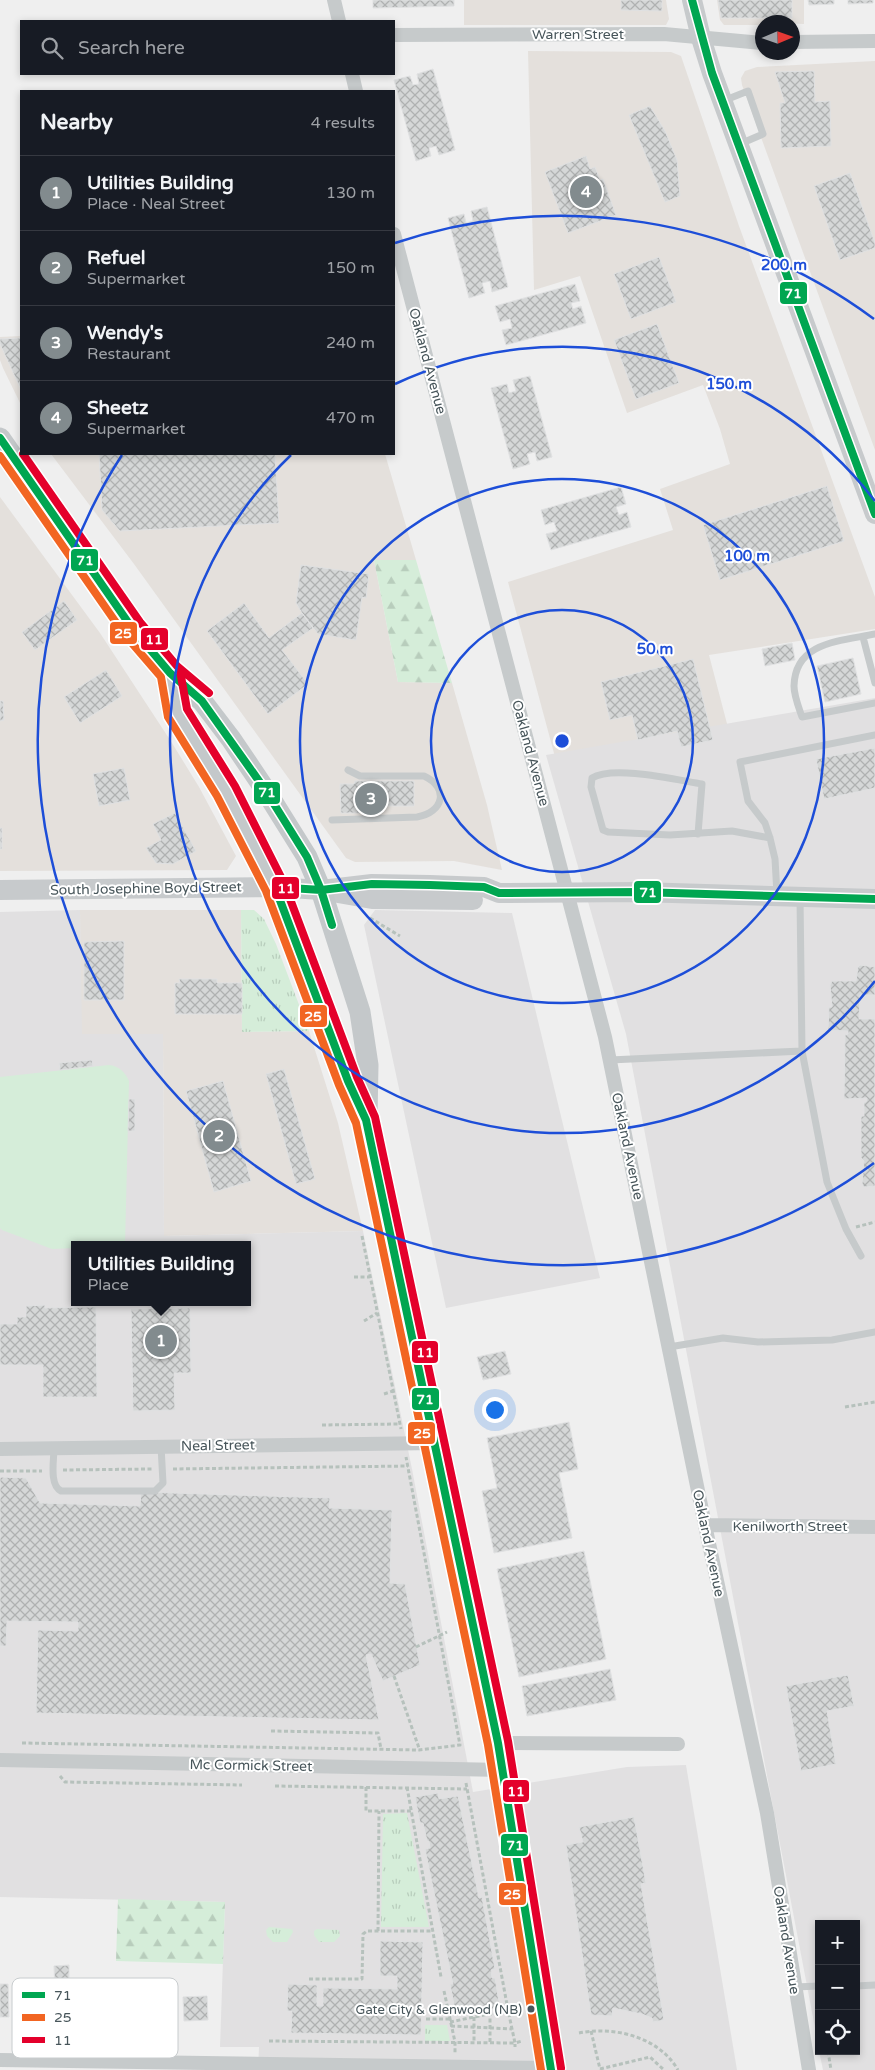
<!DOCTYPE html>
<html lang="en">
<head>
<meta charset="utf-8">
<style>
  body { margin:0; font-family:"Varela Round",sans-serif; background:#20242c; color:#f1f3f6 }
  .controls { position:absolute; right:15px; bottom:15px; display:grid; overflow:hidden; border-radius:0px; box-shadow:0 2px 8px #0003 }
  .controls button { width:45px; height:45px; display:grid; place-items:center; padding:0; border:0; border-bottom:1px solid #363941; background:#171b24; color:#f1f3f6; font:25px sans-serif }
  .compass { position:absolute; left:755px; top:15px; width:45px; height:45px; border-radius:50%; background:#171b24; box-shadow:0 2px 8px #0003; rotate:88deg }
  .you { position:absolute; left:494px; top:1409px; width:18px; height:18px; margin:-12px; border:4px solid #fff; border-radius:50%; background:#1a73e8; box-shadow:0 0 0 8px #1a73e833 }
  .badge { display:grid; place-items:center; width:32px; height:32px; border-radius:50%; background:#828b8e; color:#fff; font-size:16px; font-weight:700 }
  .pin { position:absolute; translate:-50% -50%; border:2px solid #fff; box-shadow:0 1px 5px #0006 }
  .popup { position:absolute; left:71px; top:1241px; width:180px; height:65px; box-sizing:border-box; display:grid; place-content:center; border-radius:0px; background:#171b24; filter:drop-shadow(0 1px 4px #0005); font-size:16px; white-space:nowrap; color:#9ea1a6 }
  .popup b { font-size:19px; color:#f1f3f6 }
  .popup::after { content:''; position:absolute; left:50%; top:100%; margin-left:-10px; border:10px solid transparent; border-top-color:#171b24 }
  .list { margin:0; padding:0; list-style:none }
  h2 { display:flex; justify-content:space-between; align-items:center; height:65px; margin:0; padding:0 20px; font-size:21px }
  h2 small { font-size:16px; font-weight:400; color:#9ea1a6 }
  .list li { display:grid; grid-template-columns:32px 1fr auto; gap:15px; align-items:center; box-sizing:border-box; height:75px; padding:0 20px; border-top:1px solid #363941 }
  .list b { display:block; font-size:19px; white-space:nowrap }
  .list p { margin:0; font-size:16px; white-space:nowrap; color:#9ea1a6 }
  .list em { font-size:16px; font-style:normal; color:#9ea1a6 }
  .icon { flex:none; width:28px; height:28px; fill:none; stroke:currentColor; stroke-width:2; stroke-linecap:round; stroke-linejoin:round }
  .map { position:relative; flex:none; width:875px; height:2070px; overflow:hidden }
  .search { position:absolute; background:#171b24; box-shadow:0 2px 8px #0003; left:20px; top:20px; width:375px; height:55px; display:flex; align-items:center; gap:12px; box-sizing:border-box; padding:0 18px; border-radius:0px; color:#9ea1a6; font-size:19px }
  .panel { position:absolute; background:#171b24; box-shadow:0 2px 8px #0003; left:20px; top:90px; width:375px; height:365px; border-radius:0px }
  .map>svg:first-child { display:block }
  .commercial { fill:#e4e0dc }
  .education { fill:#e1e0e1; fill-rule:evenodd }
  .grass { fill:url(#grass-tufts) }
  .forest { fill:url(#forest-firs) }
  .pitch { fill:#d5edd9 }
  .building { fill:url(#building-cross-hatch); stroke:#e0e1e2 }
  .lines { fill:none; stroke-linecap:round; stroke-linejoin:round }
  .path { stroke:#b6c1bc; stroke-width:3; stroke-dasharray:4 2.5; stroke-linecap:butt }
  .service { stroke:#c6cacb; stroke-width:7 }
  .minor { stroke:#c6cacb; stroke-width:14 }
  .secondary { stroke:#c7cacc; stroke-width:20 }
  .primary { stroke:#c4c8ca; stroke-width:21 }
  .bus-1-casing { stroke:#fff; stroke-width:11 }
  .bus-2-casing { stroke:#fff; stroke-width:11 }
  .bus-3-casing { stroke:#fff; stroke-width:11 }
  .bus-1 { stroke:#00a651; stroke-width:8 }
  .bus-2 { stroke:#f26522; stroke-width:8 }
  .bus-3 { stroke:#e4002b; stroke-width:8 }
  .ring { fill:none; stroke:#1d4ed8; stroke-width:2.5 }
  .bus-dot { fill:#47555a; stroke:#fff; stroke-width:2 }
  .labels { text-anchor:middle; stroke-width:4; stroke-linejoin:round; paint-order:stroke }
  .bus-label { font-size:13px; fill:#47555a; stroke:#fff; text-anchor:end }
  .street-label { font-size:14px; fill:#47555a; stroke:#fff }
  .key { fill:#fff; stroke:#c8ccce; stroke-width:1 }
  .key-label { font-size:14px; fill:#47555a }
  .centre { fill:#1d4ed8; stroke:#fff; stroke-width:2.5 }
  .ring-label { font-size:15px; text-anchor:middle; font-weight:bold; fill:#1d4ed8; stroke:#fff; stroke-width:4; stroke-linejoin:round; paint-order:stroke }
  .line-badge { stroke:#fff; stroke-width:2 }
  .badge-label { font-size:14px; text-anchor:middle; font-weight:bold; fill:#fff }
</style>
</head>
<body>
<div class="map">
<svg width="875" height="2070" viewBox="0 0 875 2070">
  <defs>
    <pattern id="grass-tufts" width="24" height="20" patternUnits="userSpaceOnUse" patternTransform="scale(1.25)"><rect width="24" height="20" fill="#d5edd9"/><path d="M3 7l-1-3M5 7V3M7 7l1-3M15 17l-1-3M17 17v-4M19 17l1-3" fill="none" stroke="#b8cdbc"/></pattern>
    <pattern id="forest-firs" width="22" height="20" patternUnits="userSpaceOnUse" patternTransform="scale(1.25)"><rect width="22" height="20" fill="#d5edd9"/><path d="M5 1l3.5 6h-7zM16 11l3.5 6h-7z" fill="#b8cdbc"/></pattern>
    <pattern id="building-cross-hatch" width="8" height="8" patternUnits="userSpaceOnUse" patternTransform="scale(1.25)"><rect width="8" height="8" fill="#d5d7d7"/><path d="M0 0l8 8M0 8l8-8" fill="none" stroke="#afb1b1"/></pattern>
  </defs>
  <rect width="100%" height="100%" fill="#efefef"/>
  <path class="commercial" d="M464,0H666L669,19L666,25H464Z
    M717,0H804V24L762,22V25H724L720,20Z
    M528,51L671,52L681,56L739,226L875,597V629L709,655L731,739L555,757L508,582L673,530L660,489L730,464L720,429L703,385L627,413L580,276L534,290Z
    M875,61V450L742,85L741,78L745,71L757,67Z
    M21,336V405L3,368L0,360V337Z
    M51,454H385L416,560H374L398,682L452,683L487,805L502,870L454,861L355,862L346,858L134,564Z
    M0,497L100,633L172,743L199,787L236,856L227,870L0,871Z
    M80,910H241L242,1032L309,1031L338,1123L363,1231L164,1236L163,1034H81Z"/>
  <path class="education" d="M875,698V2070H823L819,2051H856V1924H819V2049L626,1034L546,755Z
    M80,910L82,1034H163L164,1236L363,1231L412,1469L473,1792L627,1767L686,1765L737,2070H258L259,2047H220L225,1902L0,1897V912ZM75,1245H247V1302H75Z
    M375,910L512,913L600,1278L446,1308L364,925Z"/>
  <path class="grass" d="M241,910H254L264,919L276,944L309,1031L242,1032Z
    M407,1813L429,1927H381L383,1814Z
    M269,1927L292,1929L293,1932L287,1942H273L267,1936L266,1930Z
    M317,1929L339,1930L340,1936L334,1942H319L314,1935V1931Z
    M425,2025H447L450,2041H425Z"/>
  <path class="forest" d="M374,560H416L452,683L398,682Z
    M118,1899L225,1902L223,1964L116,1961Z"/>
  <path class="pitch" d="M109,1065C119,1066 125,1072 129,1081L125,1245H75V1248L52,1249L2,1230L0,1228V1077Z"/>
  <path class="building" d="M373,0H454V6L373,8Z
    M621,0H662V11L621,10Z
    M718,0H792V18H721Z
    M808,0H834V4L809,5Z
    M848,0H873V3L848,4Z
    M433,69L455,150L439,155L436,146L429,148L431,156L416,161L394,80L410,76L413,85L419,84L417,74Z
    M814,71L815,102L830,101L831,146L781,148L780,103H785L775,72Z
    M650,106L665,131L677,160L680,196L665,202L629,115Z
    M586,156L590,169L595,167L600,180L603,179L616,215L568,233L545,172Z
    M850,173L875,243V248L840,260L814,186Z
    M487,207L508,287L492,292L490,281L482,283L485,293L469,298L448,218L464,214L466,223L473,221L471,211Z
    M659,257L676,302L631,319L614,274Z
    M575,284L580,301L571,303L573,309L581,306L586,323L506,345L502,330L512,328L510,319L500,322L495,306Z
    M657,324L679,383L636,399L614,340Z
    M21,338V390L0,344V339Z
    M530,376L552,457L537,461L535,452L527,454L530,464L513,469L491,388L507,384L509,393L516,391L513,380Z
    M99,454H275L279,523L120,531L102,510Z
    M827,486L844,541L720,580L703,525Z
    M621,487L626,504L616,507L619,515L627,512L631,527L551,550L546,534L557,531L554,522L545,525L541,510Z
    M301,565L369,574L366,598L362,597L356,640L318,634L302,613L296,603Z
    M64,601L77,620L35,650L22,632Z
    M244,603L269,638L302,613L313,628L282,650L308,684L268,714L207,631Z
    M792,643L795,660L765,666L762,649Z
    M853,658L861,694L825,702L817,666Z
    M693,659L713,740L681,747L677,731L638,740L632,715L610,720L601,682Z
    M106,670L122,696L80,723L64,697Z
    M0,701H3L4,720L0,721Z
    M875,748V788L824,799L816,759Z
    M124,768L130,800L99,806L93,774Z
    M355,781H414V806H372V813H341L340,784H354Z
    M175,813L196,851L173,864L156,863L146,848L161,840L153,824Z
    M0,828H2V849H0Z
    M124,941V1000H84V942Z
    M860,965L875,967V995H860L859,1019H875V1186L864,1187L862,1184L864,1161L861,1158V1116H864V1102H866L867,1098L844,1099L845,1035L848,1034V1031L828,1030L829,1007H832L830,985L832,981H856L858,967Z
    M179,979H217V983H242V1014H175V983H180Z
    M92,1060L93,1066L60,1070L59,1063Z
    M284,1069L315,1179L296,1184L266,1074Z
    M223,1081L251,1181L214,1192L186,1091Z
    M129,1099H135V1131H128Z
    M45,1305V1308L96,1307L97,1397H43V1365H0V1324H17V1317H26V1306Z
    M190,1308L191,1373H174L175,1410L133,1411L131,1309Z
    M505,1351L511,1374L483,1380L477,1357Z
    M569,1422L578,1469L559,1473L572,1538L494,1553L482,1491L497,1488L487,1438Z
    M0,1477L26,1478L40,1503L140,1506L141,1492L330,1498L329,1508L392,1510L390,1583L405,1584L420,1665L383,1681L371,1654L366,1655L379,1720L36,1713L38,1630L78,1631V1622L7,1621L6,1646H0Z
    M584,1551L606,1659L519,1677L497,1569Z
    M610,1669L616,1700L527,1716L522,1686Z
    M848,1675L854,1706L827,1711L836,1764L801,1771L786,1686Z
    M438,1793L439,1799L458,1796L479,1898L482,1897L495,1969L491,1970L492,1978H495L500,2008L482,2011L480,2005L455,2010L450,1984H453L425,1849L430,1848L429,1841H427L423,1823H420L415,1797Z
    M634,1817L646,1883L641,1884L664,2020L653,2022L652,2018L642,2014L613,2008L612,2016L591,2015L566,1845L583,1842L579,1827Z
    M380,1941L423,1942L421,2035L291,2033L292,2011H287L288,1984L317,1985V2006H323V1988L397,1989V1976H380Z
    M69,1965V1979H81L82,2013L56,2014L54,1966Z
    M0,1984H8L9,2017H0Z
    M40,1986L41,2020L15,2021L14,1987Z
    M127,1990L129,2023H101L100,1991Z
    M207,1996L208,2020L184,2021L183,1997Z
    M162,2000L163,2022H146V2001Z"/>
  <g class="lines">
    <path class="path" d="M370,918L400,936
      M856,1227L875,1222
      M362,1236L401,1429
      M354,1277H370
      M364,1321L377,1313
      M384,1394L393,1391
      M845,1407L875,1402
      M322,1425L400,1424
      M173,1469L408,1466
      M63,1470L152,1469
      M0,1471H42
      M416,1647L447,1632
      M394,1676L420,1751
      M271,1731L378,1733L381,1749
      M22,1743L419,1750L460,1745L406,1457
      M60,1776L65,1782L242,1785
      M466,1783L508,2010L515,2043L522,2041
      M275,1786L467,1789
      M366,1787V1811H411
      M407,1787L441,1977
      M378,1931L379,1811
      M309,1979H362L363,1934L367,1931H433
      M444,1991L455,2042V2054
      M474,2017V2042
      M426,2019H450
      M450,2022L508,2010
      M451,2026L512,2029
      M591,2031L600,2069
      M579,2033C615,2026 659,2037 678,2070
      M269,2041L515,2043V2047
      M490,2042V2013
      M828,2051L831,2070
      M600,2069L650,2057L664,2070"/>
    <path class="service" d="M723,101L748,91L763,134L740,144
      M875,634C842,641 795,641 794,686C794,696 799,708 802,717L875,703
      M863,637L875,683
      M332,820L417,817C443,813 450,788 424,776H360L348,770
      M698,834L702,784C677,780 613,765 592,778L591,787L603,830L608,832L670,835L732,831L770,838
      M777,894L775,859L770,838L765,823L748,801L740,762L875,735
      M800,898L802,1051
      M610,1060L802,1051L827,1182L846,1229L861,1256
      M669,1347L723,1338L758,1342L832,1340L875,1332
      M54,1448C54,1460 49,1485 61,1491H155L163,1483L161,1446
      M856,1986L875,1985
      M795,1987L819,1986"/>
    <path class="minor" d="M334,0L339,21
      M394,35L664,34L762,43
      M792,42L875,41
      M352,74L356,91
      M394,234L605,1037L705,1525L767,1813L809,2070
      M0,1449L436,1443
      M705,1525L875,1527
      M498,1743L678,1744
      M0,1760L503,1770
      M0,2060L550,2068"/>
    <path class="secondary" d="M692,0L701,38L712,73L875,514
      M0,890L275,887L321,890L372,899L473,900
      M321,890L372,884L430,885L484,887L499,893L639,892L875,899"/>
    <path class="primary" d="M0,438L132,628L170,673L202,701L231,739L264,788L307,857L321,890L360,1012L368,1065L367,1117
      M170,673L177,713L226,791L275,887L348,1081L366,1120L498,1743L551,2070"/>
    <g class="bus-1-casing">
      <path id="bus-1" d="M692,0L712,73L875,514
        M0,438L132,628L170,673L202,701L264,788L307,857L321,890L332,925
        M551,2070L498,1743L366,1120L348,1081L275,887L321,890L372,884L430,885L484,887L499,893L639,892L875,899"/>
    </g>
    <g class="bus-2-casing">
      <path id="bus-2" d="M0,456L124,634L161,677L168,717L217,796L266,891L339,1085L356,1123L488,1745L541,2070"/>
    </g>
    <g class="bus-3-casing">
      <path id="bus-3" d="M23,454L140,622L177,666L209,693
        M180,671L187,709L235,786L284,883L357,1077L375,1117L508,1741L561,2068"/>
    </g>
    <use href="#bus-1" class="bus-1"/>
    <use href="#bus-2" class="bus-2"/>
    <use href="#bus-3" class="bus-3"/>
  </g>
  <g class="ring">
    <circle cx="562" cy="741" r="131"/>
    <circle cx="562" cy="741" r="262"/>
    <path d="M875 981A394 394 0 1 1 291 455M395 384A394 394 0 0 1 875 501"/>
    <path d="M874 1163A525 525 0 0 1 122 455M395 243A525 525 0 0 1 874 319"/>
  </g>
  <circle class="bus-dot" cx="531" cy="2009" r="4.5"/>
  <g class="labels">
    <g class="bus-label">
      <text x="522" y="2014">Gate City &amp; Glenwood (NB)</text>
    </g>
    <g class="street-label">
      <text x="578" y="39">Warren Street</text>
      <text transform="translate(428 361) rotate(75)" y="5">Oakland Avenue</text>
      <text transform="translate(531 753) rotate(75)" y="5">Oakland Avenue</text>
      <text transform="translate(146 888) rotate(-1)" y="5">South Josephine Boyd Street</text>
      <text transform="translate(628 1146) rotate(78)" y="5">Oakland Avenue</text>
      <text transform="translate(218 1445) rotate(-1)" y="5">Neal Street</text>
      <text x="790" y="1531">Kenilworth Street</text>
      <text transform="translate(709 1543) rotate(78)" y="5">Oakland Avenue</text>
      <text transform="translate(251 1765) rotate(1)" y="5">Mc Cormick Street</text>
      <text transform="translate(787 1940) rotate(81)" y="5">Oakland Avenue</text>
    </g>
  </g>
  <rect x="12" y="1978" width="166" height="80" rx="8" class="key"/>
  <rect x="22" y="1992" width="23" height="6" fill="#00a651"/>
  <rect x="22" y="2014" width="23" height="7" fill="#f26522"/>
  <rect x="22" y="2037" width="23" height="6" fill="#e4002b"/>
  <g class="key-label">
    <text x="54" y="2000">71</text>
    <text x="54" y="2022">25</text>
    <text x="54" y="2045">11</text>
  </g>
  <circle cx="562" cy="741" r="8" class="centre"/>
  <g class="ring-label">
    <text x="784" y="270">200 m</text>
    <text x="729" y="389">150 m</text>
    <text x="747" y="561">100 m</text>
    <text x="655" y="654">50 m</text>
  </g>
  <g class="line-badge">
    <rect x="779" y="281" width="29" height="24" rx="5" fill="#00a651"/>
    <rect x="70" y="548" width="29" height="24" rx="5" fill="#00a651"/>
    <rect x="109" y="621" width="29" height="24" rx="5" fill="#f26522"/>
    <rect x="140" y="627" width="29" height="24" rx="5" fill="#e4002b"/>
    <rect x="253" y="781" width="28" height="24" rx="5" fill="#00a651"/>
    <rect x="271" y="876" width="29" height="24" rx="5" fill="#e4002b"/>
    <rect x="633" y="880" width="29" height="24" rx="5" fill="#00a651"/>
    <rect x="299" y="1004" width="29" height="24" rx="5" fill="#f26522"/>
    <rect x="411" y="1340" width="28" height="24" rx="5" fill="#e4002b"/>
    <rect x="411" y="1387" width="29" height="24" rx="5" fill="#00a651"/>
    <rect x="407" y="1421" width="29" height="24" rx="5" fill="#f26522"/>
    <rect x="502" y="1779" width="28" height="24" rx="5" fill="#e4002b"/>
    <rect x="500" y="1833" width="29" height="24" rx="5" fill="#00a651"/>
    <rect x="498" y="1882" width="29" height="24" rx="5" fill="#f26522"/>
  </g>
  <g class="badge-label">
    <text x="793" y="298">71</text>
    <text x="85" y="565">71</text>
    <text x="123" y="638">25</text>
    <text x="154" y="644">11</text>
    <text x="267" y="797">71</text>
    <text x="286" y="893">11</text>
    <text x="648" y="897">71</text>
    <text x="313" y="1021">25</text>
    <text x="425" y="1357">11</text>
    <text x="425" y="1404">71</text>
    <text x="422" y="1438">25</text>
    <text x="516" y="1796">11</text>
    <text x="515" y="1850">71</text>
    <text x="512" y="1899">25</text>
  </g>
</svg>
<div class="controls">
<button>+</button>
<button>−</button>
<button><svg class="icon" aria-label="locate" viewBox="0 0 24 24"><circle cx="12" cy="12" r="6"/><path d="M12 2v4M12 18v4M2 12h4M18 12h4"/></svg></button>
</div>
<svg class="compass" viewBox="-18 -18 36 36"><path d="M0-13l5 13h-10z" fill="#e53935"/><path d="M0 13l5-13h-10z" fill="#9ea1a6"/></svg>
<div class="you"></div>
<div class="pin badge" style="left:161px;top:1341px">1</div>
<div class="popup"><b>Utilities Building</b>Place</div>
<div class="pin badge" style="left:219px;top:1136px">2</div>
<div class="pin badge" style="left:371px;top:799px">3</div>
<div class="pin badge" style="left:586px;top:192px">4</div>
<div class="search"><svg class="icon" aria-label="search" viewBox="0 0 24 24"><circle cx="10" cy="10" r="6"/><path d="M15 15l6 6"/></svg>Search here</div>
<section class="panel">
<h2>Nearby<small>4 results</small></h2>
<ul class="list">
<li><span class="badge">1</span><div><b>Utilities Building</b><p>Place · Neal Street</p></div><em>130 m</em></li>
<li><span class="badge">2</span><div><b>Refuel</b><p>Supermarket</p></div><em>150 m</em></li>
<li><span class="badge">3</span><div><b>Wendy's</b><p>Restaurant</p></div><em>240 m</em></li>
<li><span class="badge">4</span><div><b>Sheetz</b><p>Supermarket</p></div><em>470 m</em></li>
</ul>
</section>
</div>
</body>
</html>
